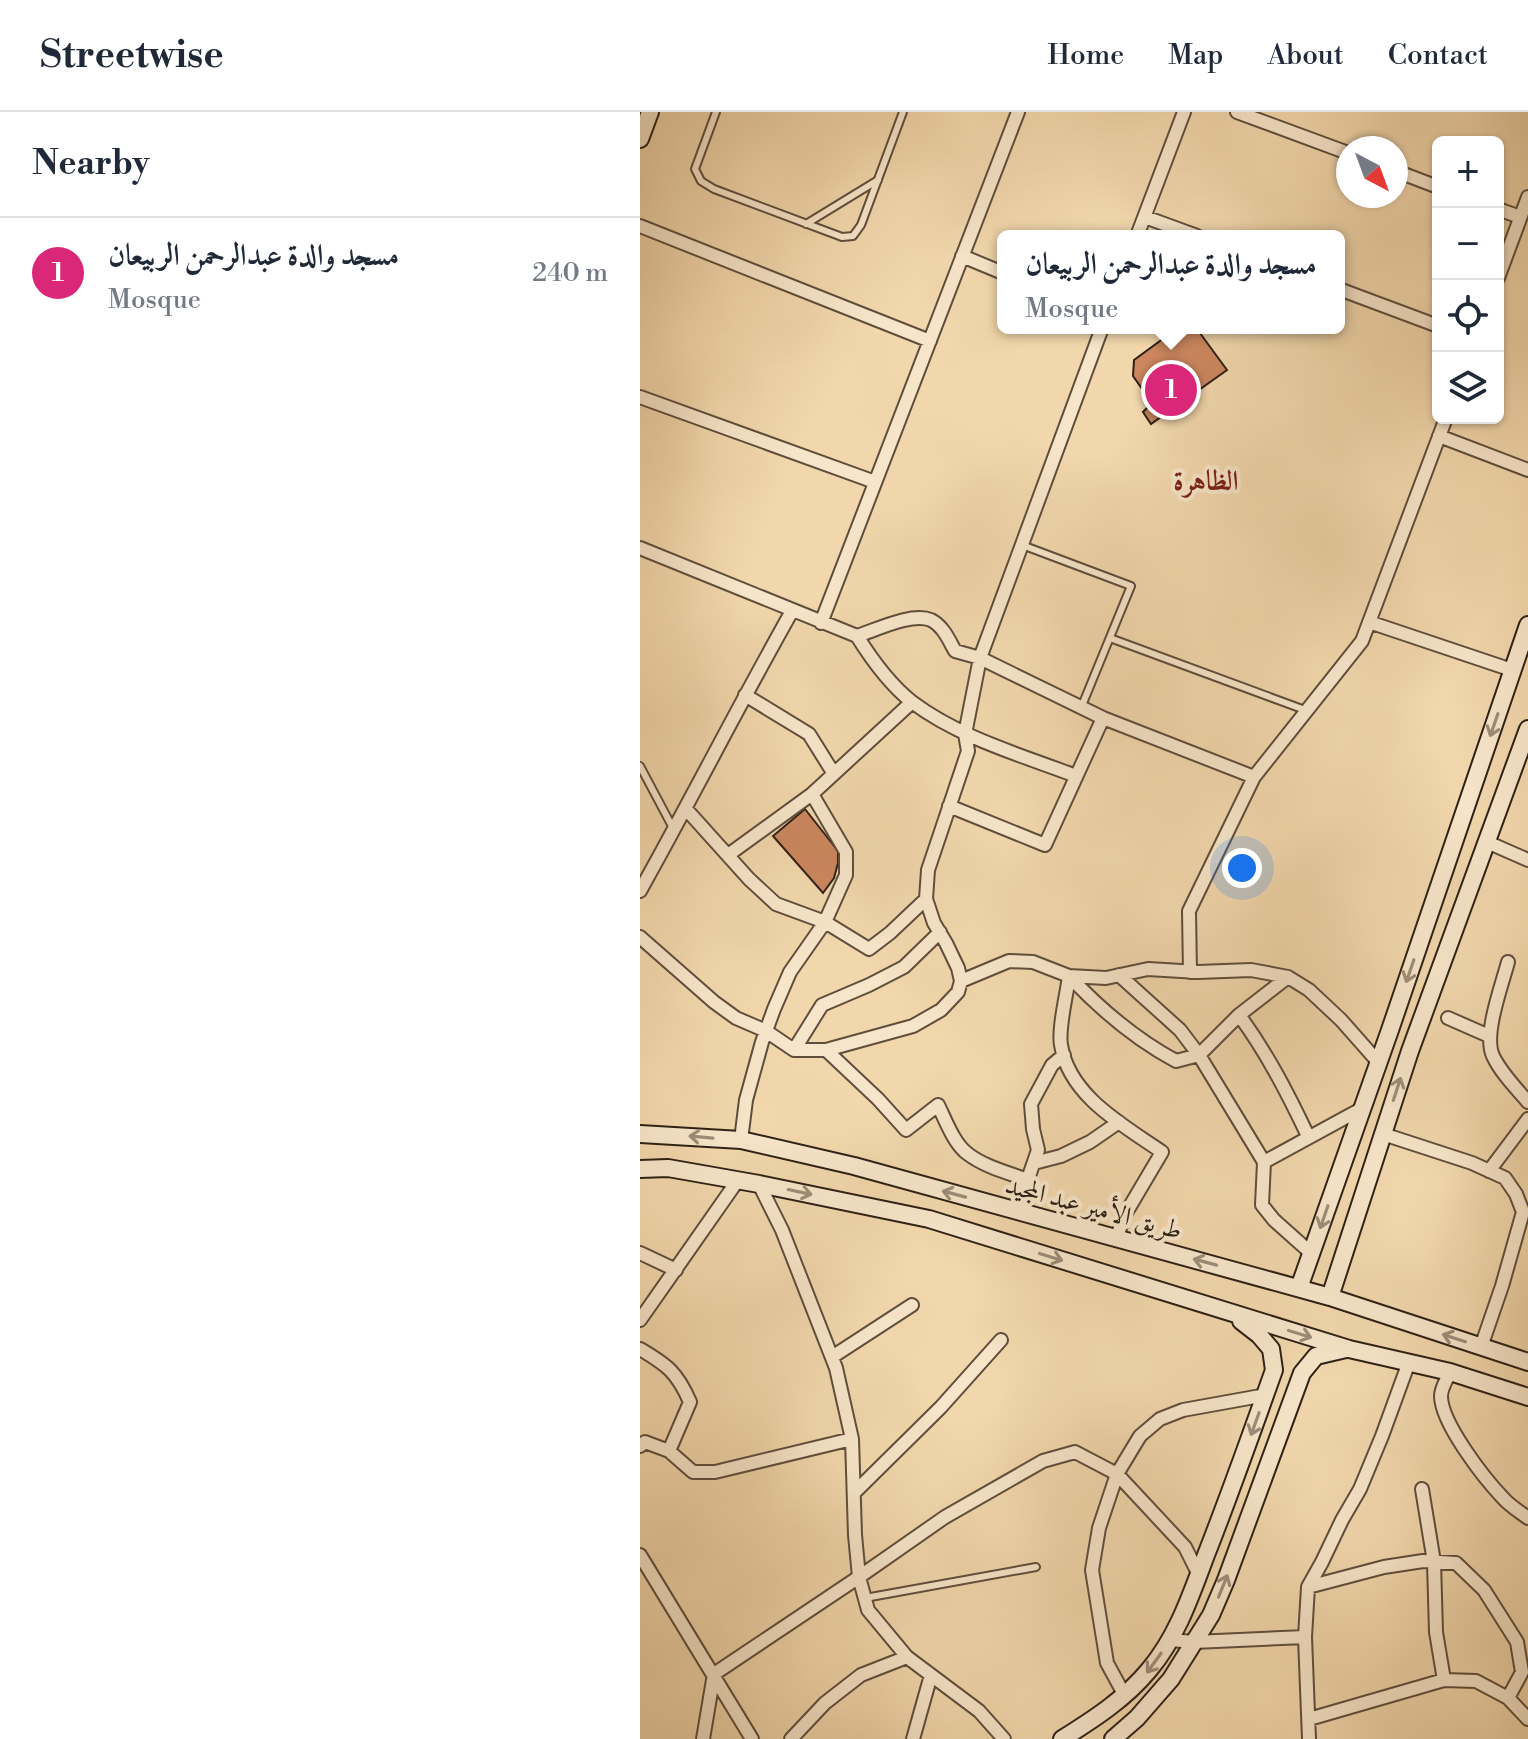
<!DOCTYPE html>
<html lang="en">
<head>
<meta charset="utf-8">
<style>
  body { margin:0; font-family:"Libre Bodoni",Amiri,serif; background:#f2f2f3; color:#1f2937 }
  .controls { position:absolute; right:24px; top:24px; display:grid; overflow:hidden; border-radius:12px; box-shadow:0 2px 6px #0004 }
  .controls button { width:72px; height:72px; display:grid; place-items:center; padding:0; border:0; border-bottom:2px solid #e0e1e3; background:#fff; color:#1f2937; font:40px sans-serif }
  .compass { position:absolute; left:696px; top:24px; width:72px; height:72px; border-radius:50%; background:#fff; box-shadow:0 2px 6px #0004; rotate:139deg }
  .you { position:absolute; left:602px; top:756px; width:28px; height:28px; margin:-20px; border:6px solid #fff; border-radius:50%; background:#1a73e8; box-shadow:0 0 0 12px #1a73e833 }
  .badge { display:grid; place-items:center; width:52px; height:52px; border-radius:50%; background:#db2777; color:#fff; font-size:26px; font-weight:700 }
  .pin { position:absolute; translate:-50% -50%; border:4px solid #fff; box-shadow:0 2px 8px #0006 }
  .popup { position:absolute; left:357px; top:118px; width:348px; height:104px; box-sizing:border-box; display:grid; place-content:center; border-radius:12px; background:#fff; filter:drop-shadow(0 2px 6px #0005); font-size:26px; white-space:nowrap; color:#747a83 }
  .popup b { font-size:30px; color:#1f2937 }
  .popup::after { content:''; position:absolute; left:50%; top:100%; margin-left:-16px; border:16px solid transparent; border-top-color:#fff }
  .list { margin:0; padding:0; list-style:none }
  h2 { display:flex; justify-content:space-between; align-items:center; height:104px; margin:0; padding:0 32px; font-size:34px }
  h2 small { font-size:26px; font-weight:400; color:#747a83 }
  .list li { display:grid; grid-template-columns:52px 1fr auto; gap:24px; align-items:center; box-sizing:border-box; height:112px; padding:0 32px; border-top:2px solid #e0e1e3 }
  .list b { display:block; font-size:30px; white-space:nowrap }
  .list p { margin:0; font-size:26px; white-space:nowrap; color:#747a83 }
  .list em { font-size:26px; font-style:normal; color:#747a83 }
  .icon { flex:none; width:44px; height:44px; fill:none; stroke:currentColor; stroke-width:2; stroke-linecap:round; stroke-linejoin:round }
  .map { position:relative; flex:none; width:888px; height:1627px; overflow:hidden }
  header { display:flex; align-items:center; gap:48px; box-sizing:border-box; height:112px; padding:0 40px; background:#fff; border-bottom:2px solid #e0e1e3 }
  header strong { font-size:38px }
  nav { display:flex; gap:44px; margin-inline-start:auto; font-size:28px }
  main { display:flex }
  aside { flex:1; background:#fff }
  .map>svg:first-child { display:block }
  .building { fill:#cc875f; stroke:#2e2116; stroke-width:2 }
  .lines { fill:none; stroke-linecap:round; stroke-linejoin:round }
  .service-casing { stroke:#5f4e3c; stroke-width:10 }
  .minor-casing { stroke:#5f4e3c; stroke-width:16 }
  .secondary-casing { stroke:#2e2116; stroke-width:20 }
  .service { stroke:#f7e5c9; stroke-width:6 }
  .minor { stroke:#f7e5c9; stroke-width:12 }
  .secondary { stroke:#f7e5c9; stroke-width:16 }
  .oneway { stroke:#9d8d78 }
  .labels { text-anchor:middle; stroke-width:8; stroke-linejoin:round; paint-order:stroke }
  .street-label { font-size:26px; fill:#2e2116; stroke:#f7e5c9 }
  .neighbourhood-label { font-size:28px; font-weight:bold; fill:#7a1f14; stroke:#f7e5c9 }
</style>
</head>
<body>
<header>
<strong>Streetwise</strong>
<nav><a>Home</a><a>Map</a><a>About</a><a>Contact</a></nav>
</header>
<main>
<aside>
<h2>Nearby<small></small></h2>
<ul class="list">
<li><span class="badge">1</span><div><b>مسجد والدة عبدالرحمن الربيعان</b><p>Mosque</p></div><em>240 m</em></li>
</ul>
</aside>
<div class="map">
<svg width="888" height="1627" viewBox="0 0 888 1627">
  <rect width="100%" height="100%" fill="#f2d7ac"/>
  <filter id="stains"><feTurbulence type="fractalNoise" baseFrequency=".0025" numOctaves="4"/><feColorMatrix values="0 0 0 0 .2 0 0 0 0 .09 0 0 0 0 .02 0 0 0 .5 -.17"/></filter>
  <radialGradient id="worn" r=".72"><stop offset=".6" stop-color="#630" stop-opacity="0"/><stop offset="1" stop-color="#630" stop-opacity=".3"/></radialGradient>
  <path class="building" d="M557,217L587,258L511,312L503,300L512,291L493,264L494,248L535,218Z
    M165,697L198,739V751L194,766L183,781L133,724Z"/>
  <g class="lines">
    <g class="service-casing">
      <path id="service" d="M76,0L55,57L61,69L74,77L202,125L213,124L221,113L263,0
        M166,112L238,68
        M382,433L491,474L441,596
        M470,526L665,598
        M0,654L34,718
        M225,1486L396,1455"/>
    </g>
    <g class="minor-casing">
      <path id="minor" d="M597,0L708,41
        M756,59L798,75
        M858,97L880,105
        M505,105L557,124
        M0,114L290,229
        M497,124L544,0
        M322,144L363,161
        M858,166L888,85
        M699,177L798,214
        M0,285L235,370
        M799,324L888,358
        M0,436L217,524C236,518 272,500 291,508C303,514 309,528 315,539L340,546L463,606L405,733L309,694
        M729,510L872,558
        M181,511L378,0
        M217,524C232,548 249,572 272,590C320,626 381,643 436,664
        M105,583L169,622L194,662
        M463,606L614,665L722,529L806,306
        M46,697L109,767L136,792L185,810L229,837L250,821L286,787
        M847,730L888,748
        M88,743L172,682L272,590
        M0,779C52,686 100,591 152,499
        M0,825L74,890L96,906L126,919L154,938H186L273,914L301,898L318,880L321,869L318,856L306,831L294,811L286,787L288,758L328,639L325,622L340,546L462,216
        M868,850C862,873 843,923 853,944C861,961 876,976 888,990
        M550,860L549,799L614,665
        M479,863L540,918L559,943L624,1050L622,1093L634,1108L671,1141
        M429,864C427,882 418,916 421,933C429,984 483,1013 522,1040L483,1106L477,1126
        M429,864C461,898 495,927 536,949L559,943L599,903L648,865
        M321,869L369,849L393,850L429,864L466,866L508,857L558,860L611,858L648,865L669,878L701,908L739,951
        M599,903C627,941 648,982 668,1024
        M808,906L849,924
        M154,938L182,893L229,873L264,855L300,820
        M186,938L238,987L266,1018L298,993C306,1009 314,1032 328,1042C345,1055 369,1061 388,1068
        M743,1022L832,1051L865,1066L876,1082L883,1100L862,1174L841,1235
        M101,1028L106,988L122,930L134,897L150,860L185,810L206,763V740L172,682
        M624,1050L723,996
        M394,1051L421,1044L450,1030L479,1010
        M849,1059L888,1007
        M119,1072L142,1118L196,1256L212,1327L215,1423L219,1465L228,1498L267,1545
        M377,1099L398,1038L393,1017L391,992L412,953L424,943
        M0,1141L36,1158
        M0,1208L98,1068
        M0,1237C27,1253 37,1260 50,1290L29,1339
        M192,1245L272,1193
        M810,1260C807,1267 801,1276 801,1284C801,1311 844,1366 863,1386C870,1394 880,1400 888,1406
        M0,1334L5,1330L29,1339L53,1360H75L212,1327
        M782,1377L794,1450L796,1520L804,1568
        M214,1381L301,1295L361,1228
        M0,1443L112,1627
        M668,1475L744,1455L783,1449L816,1451L844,1478L877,1530L882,1560L868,1586
        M530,1528L554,1530L665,1525
        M485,1584L467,1551L452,1458L459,1416L477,1362L500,1324L520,1307L543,1298L626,1283
        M669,1607L804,1568L836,1569L868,1586L888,1607
        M63,1627L74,1562L219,1465L305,1405L403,1349L435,1340L477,1362L545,1435L559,1463
        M151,1627L185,1591L221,1563L267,1545L339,1599L364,1627
        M273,1627L291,1563
        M669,1627L665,1525L668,1475L682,1450L702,1408L720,1377L742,1324L769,1250"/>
    </g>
    <g class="secondary-casing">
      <path id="secondary" d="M0,27L10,0
        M0,1022L101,1028L214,1054L690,1185L888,1250
        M0,1057L28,1056L119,1072L289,1107L709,1237L810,1260L888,1285
        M659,1176L750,918L888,513
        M690,1185L770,939L888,617
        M422,1627C454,1607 485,1587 509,1558C537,1525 551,1483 566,1443C590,1382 612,1320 634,1258L631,1237L619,1223L601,1209
        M473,1627L497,1606L531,1567L571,1503L586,1468L662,1261L676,1244L706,1237"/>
    </g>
    <use href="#service" class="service"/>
    <use href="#minor" class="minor"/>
    <use href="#secondary" class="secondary"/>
  </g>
  <defs><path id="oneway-shaft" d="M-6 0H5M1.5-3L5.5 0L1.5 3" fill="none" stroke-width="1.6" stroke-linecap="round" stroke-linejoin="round" transform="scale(2)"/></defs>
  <g class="oneway">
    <use href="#oneway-shaft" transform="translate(854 613) rotate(109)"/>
    <use href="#oneway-shaft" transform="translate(770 859) rotate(109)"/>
    <use href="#oneway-shaft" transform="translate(757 977) rotate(-72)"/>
    <use href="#oneway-shaft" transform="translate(61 1025) rotate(-175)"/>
    <use href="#oneway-shaft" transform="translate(160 1080) rotate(12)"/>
    <use href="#oneway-shaft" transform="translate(314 1082) rotate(-165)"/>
    <use href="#oneway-shaft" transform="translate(684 1105) rotate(109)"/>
    <use href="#oneway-shaft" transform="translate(411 1145) rotate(17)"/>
    <use href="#oneway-shaft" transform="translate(565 1150) rotate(-165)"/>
    <use href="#oneway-shaft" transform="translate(660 1222) rotate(17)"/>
    <use href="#oneway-shaft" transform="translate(814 1226) rotate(-162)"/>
    <use href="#oneway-shaft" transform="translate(615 1312) rotate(110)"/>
    <use href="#oneway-shaft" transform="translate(583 1474) rotate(-68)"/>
    <use href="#oneway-shaft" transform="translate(514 1551) rotate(126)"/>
  </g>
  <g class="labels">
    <g class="street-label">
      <text transform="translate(454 1095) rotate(15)" y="9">طريق الأمير عبد المجيد</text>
    </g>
    <g class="neighbourhood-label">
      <text x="566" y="378">الظاهرة</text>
    </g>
  </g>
  <rect width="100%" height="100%" filter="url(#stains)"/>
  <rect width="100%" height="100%" fill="url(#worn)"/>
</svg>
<div class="controls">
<button>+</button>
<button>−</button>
<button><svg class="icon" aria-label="locate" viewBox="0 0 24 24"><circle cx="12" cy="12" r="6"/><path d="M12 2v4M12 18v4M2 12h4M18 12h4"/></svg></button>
<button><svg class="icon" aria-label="layers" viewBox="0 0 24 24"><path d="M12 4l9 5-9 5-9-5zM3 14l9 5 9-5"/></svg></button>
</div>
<svg class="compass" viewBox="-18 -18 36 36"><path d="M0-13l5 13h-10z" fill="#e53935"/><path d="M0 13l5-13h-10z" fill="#747a83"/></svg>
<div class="you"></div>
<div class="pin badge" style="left:531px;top:278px">1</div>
<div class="popup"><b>مسجد والدة عبدالرحمن الربيعان</b>Mosque</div>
</div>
</main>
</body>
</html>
